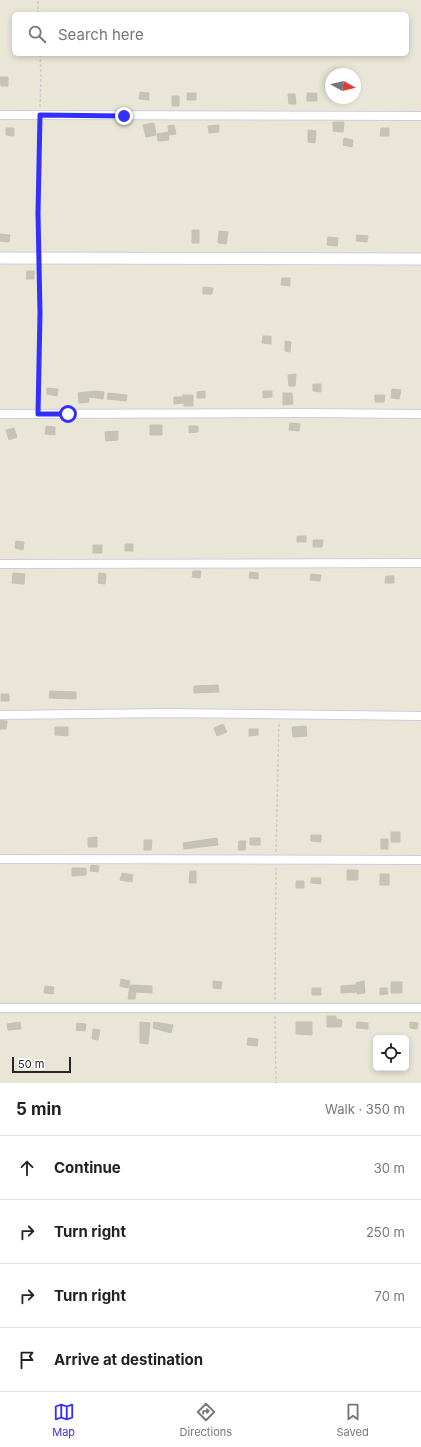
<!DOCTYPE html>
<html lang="en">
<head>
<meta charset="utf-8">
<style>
  body { margin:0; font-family:Inter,sans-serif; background:#f2f2f2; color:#222 }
  .controls { position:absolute; right:12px; bottom:12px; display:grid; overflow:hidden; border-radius:6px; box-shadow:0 2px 6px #0003 }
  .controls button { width:36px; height:36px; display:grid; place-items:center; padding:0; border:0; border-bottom:1px solid #e0e0e0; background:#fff; color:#222; font:20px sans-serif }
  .compass { position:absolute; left:325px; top:68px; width:36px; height:36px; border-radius:50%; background:#fff; box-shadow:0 2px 6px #0003; rotate:98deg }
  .scale { position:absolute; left:12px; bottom:10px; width:59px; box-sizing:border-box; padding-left:4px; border:2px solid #272727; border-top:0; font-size:11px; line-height:14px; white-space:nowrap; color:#272727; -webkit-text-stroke:3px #fff; paint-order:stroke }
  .stop { position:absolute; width:12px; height:12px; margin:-9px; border:3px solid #332fff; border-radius:50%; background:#fff }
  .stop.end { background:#332fff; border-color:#fff; box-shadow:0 1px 4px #0008 }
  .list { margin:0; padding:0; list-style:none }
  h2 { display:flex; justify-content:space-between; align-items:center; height:52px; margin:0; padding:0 16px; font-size:17px }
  h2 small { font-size:13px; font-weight:400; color:#767676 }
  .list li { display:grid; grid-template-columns:26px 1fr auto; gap:12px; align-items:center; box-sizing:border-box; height:64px; padding:0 16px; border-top:1px solid #e0e0e0 }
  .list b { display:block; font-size:15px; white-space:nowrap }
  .list em { font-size:13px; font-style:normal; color:#767676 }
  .icon { flex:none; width:22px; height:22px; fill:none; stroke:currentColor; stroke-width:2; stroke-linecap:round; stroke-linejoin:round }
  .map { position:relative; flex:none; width:421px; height:1083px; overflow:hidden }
  .search { position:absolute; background:#fff; box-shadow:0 2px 6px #0003; left:12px; right:12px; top:12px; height:44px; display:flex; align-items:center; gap:10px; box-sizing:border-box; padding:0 14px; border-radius:6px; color:#767676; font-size:15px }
  .sheet { height:308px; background:#fff }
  nav { display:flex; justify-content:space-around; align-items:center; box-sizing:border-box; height:56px; border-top:1px solid #e0e0e0; background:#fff; font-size:11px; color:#767676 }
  nav a { display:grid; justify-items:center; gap:2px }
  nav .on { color:#332fff }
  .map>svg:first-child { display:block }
  .building { fill:#c5c2b7; stroke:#c5c2b1 }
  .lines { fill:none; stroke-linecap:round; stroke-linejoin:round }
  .minor-casing { stroke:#cdcce1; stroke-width:10 }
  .tertiary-casing { stroke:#cdcce1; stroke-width:13 }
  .path { stroke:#cbcbcb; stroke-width:1.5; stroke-dasharray:3 2; stroke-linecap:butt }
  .minor { stroke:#fff; stroke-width:8 }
  .tertiary { stroke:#fff; stroke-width:11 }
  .route { stroke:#332fff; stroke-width:5 }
</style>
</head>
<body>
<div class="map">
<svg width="421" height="1083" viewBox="0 0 421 1083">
  <rect width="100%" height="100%" fill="#eae6d7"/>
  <path class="building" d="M0,77H8V86H1Z
    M140,92L149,93V100L139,99Z
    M187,93H196V100H187Z
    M307,93H317V101H307Z
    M288,94H295L296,104H289Z
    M172,96H179V106H172Z
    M333,122H344L343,132L333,131Z
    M154,123L156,135L146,137L143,125Z
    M174,125L176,134L169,135L168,126Z
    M219,125V132L209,133L208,126Z
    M6,128H14V136L6,135Z
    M381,128H389V136H380Z
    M308,130L316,131L315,143L308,142Z
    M168,132L169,140L158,141L157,134Z
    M344,138L353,140L352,147L343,145Z
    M192,230H199V243H192Z
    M219,231L228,232L226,244L218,243Z
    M0,234L10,235L9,242L0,241Z
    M357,235L368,236L367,242L356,241Z
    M328,237L338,238L337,246L327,245Z
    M27,271H34V279H26Z
    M282,278H290V286L281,285Z
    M203,287L213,288L212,294H203Z
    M263,336H271V344L262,343Z
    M285,341L291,342L290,352L285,351Z
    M296,374L295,386H289L288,375Z
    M313,384H321V392L313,391Z
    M47,388L58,389L57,396L47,394Z
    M392,389L401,390L399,399L391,398Z
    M95,391L104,392L103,399L89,397V402L79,403L78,393Z
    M205,391V398H197V392Z
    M263,391H272V397L263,398Z
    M108,393L127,395L126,401L107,399Z
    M283,393H292L293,404L283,405Z
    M183,395H193V406H184V403L174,404V397H183Z
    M375,395H385L384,402H375Z
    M290,423L300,424L299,431L289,430Z
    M150,425H162V435H150Z
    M46,426L55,427V435L45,434Z
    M189,426H198V432L189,433Z
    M14,428L17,437L9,440L6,430Z
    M118,431V440L106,441L105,432Z
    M297,536H306V542H297Z
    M313,540H323L322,547H313Z
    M16,541L24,542L23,550L15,548Z
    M125,544H133V551H125Z
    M93,545H102V553H93Z
    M193,571H201L200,578L192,577Z
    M250,572L258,573V579L249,578Z
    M13,573L25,574L24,584L12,583Z
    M99,573L106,574L105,584L98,583Z
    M311,574L321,575L320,581L310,580Z
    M386,576H394V583H385Z
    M218,685L219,692L194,693V686Z
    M50,691L76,692V699L49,698Z
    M1,694H9V701H1Z
    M0,720L7,721L6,729H0Z
    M223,724L227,732L217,736L214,728Z
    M306,726L307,736L293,737L292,727Z
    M55,727H68V736L55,735Z
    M249,729H258V735L249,736Z
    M391,832H400V842H391Z
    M311,835H321V842L311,841Z
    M97,837V847H88V838Z
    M217,838L218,845L184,849L183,843Z
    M250,838H260V845H250Z
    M381,839H388V849H381Z
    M144,840H152L151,850H144Z
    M239,841H246L245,850H238Z
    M91,865L99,866L98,872L90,871Z
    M72,868H86V875L72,876Z
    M347,870H358V880H347Z
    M190,871H196V883H189Z
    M122,873L133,875L132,882L120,880Z
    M380,874H389V885H380Z
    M311,878H321V884L311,883Z
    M296,881H304V888H296Z
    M121,979L130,981L128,988L120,986Z
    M213,981L222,982L221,989L213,988Z
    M364,981L365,993L357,994V992L341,993V986L356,985V983Z
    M391,982H402V993H391Z
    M130,985L152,986V993L136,992L135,999H128Z
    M45,986L54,987L53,994L44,993Z
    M312,988H321V995H312Z
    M380,988H387L388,994L380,995Z
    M327,1016H336V1019L342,1020L341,1027H327Z
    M20,1022L21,1029L8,1030L7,1024Z
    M140,1022L150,1023L148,1044L140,1043Z
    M154,1022L173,1025L171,1033L153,1028Z
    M296,1022H312V1035L296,1034Z
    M357,1022L368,1023V1029L356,1028Z
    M410,1022L418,1023L417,1029L410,1028Z
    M77,1023L86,1024L85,1031L76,1030Z
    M93,1029L100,1030L98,1040L92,1039Z
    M248,1038L258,1039L257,1046L247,1045Z"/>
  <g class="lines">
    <g class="minor-casing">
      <path id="minor" d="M0,115L421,116
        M0,414L303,413L421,414
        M0,564L421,563
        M0,715L169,713L421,716
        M0,859L421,860
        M0,1008H421"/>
    </g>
    <g class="tertiary-casing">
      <path id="tertiary" d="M0,258L421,259"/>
    </g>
    <path class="path" d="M38,14V0
      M40,54L41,76L40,108
      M39,248L38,213L40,122
      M38,406L40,313V268
      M276,852L279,722
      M275,1000L276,868
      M275,1016L276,1083"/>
    <use href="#minor" class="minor"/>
    <use href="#tertiary" class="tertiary"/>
  </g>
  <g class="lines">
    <path class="route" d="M68,414H38L40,313L38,213L40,115L124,116"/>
  </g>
</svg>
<div class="controls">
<button><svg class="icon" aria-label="locate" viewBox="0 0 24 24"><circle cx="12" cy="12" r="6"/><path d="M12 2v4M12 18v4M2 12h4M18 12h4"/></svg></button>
</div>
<svg class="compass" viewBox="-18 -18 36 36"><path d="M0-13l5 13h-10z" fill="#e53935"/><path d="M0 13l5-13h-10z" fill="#767676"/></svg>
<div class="scale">50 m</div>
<div class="stop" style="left:68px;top:414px"></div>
<div class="stop end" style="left:124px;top:116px"></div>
<div class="search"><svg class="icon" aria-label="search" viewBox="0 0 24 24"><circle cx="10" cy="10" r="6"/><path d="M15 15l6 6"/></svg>Search here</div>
</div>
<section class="sheet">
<h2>5 min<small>Walk · 350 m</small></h2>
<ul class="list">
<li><svg class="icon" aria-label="ahead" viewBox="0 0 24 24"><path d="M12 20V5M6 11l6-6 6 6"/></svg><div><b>Continue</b></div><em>30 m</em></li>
<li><svg class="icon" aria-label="right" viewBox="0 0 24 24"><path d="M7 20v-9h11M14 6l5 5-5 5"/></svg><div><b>Turn right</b></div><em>250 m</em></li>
<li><svg class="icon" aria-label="right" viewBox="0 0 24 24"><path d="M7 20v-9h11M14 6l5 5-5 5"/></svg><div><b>Turn right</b></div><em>70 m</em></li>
<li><svg class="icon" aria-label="arrive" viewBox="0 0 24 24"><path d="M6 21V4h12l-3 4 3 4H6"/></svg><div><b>Arrive at destination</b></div></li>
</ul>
</section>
<nav>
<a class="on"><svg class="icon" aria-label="map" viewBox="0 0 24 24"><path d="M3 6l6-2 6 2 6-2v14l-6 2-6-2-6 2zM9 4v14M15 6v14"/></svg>Map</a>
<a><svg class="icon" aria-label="directions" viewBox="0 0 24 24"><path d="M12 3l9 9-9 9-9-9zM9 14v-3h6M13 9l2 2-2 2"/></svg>Directions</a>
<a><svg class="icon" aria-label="saved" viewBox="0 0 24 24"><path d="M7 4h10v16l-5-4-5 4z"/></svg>Saved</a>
</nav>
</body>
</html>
